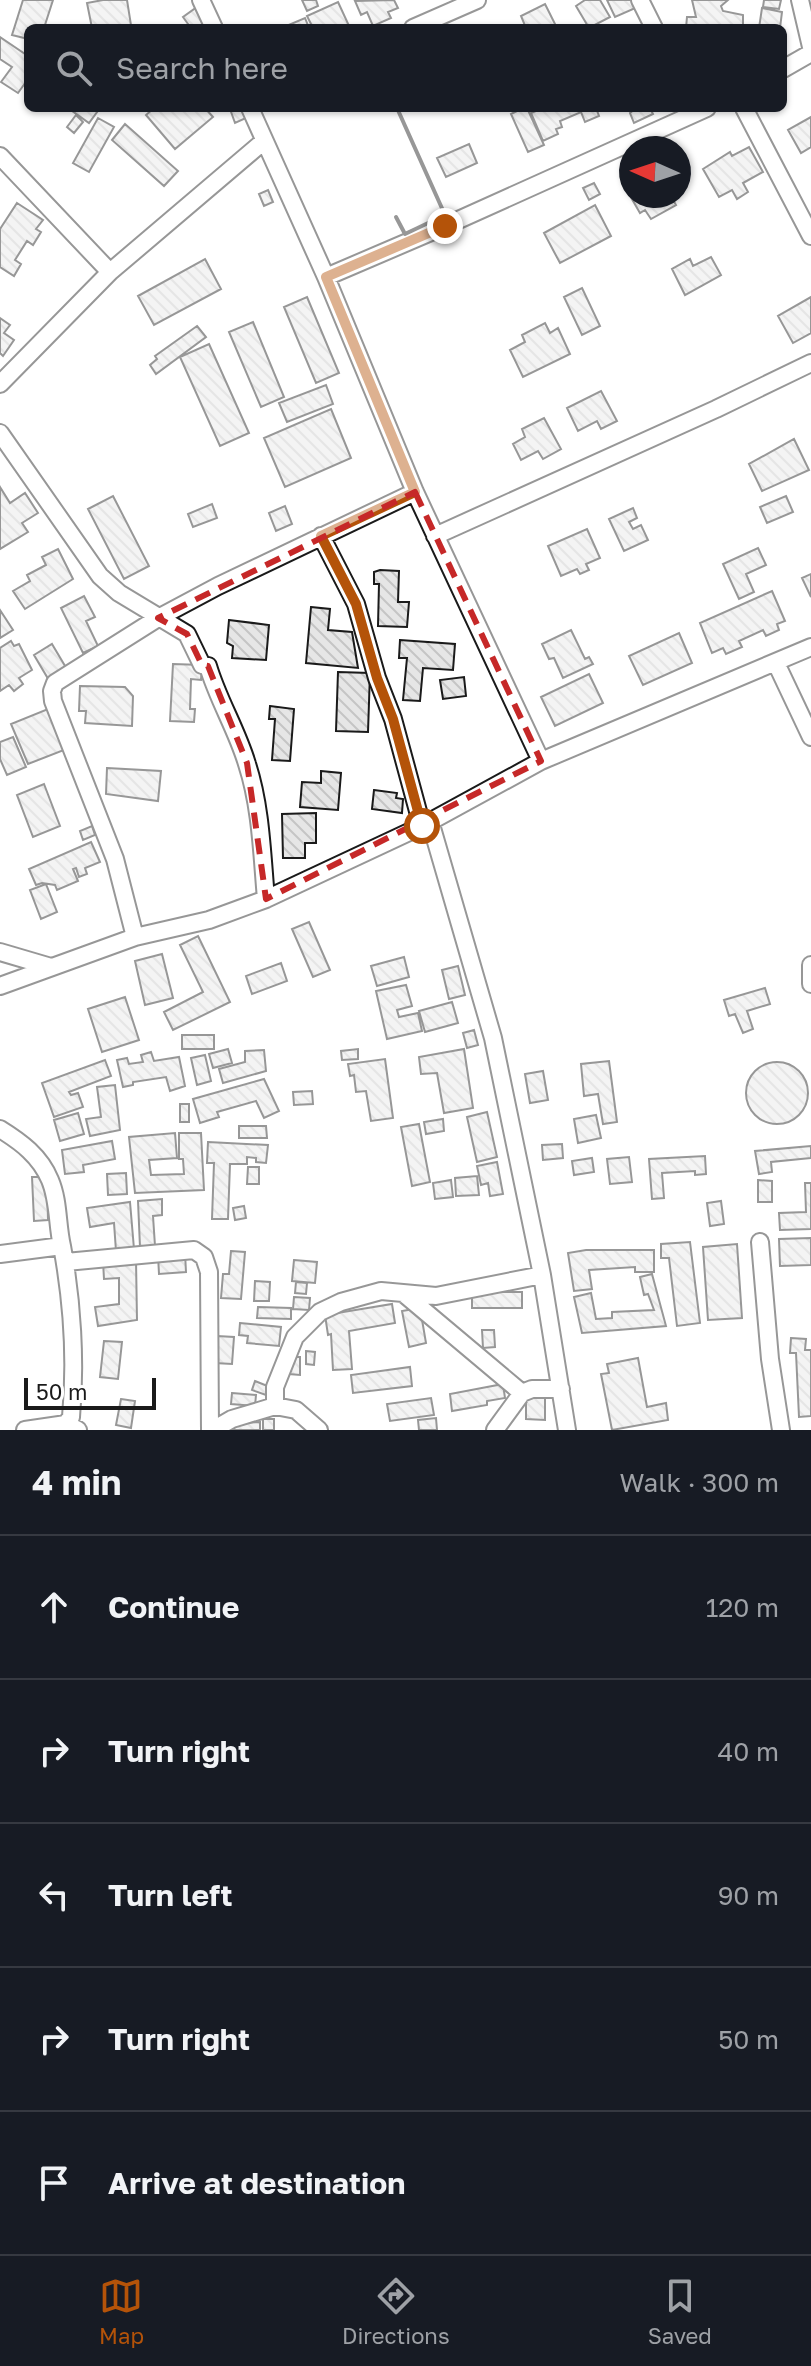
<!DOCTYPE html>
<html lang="en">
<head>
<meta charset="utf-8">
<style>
  body { margin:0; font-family:"Golos Text",sans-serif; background:#20242c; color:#f1f3f6 }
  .compass { position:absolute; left:619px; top:136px; width:72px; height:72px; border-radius:50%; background:#171b24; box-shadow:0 2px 6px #0004; rotate:273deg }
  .scale { position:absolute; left:24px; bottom:20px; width:132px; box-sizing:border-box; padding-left:8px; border:4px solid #1a1a1a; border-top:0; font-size:22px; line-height:28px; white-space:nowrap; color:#1a1a1a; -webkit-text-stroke:6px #fff; paint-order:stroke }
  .stop { position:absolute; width:24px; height:24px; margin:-18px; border:6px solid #b45309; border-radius:50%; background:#fff }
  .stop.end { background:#b45309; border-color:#fff; box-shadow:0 2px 8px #0008 }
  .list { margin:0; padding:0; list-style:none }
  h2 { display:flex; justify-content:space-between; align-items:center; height:104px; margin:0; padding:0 32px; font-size:34px }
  h2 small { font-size:26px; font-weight:400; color:#9ea1a6 }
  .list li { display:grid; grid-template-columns:52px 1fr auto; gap:24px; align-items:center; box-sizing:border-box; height:144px; padding:0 32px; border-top:2px solid #363941 }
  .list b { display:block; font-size:30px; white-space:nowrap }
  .list em { font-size:26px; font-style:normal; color:#9ea1a6 }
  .icon { flex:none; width:44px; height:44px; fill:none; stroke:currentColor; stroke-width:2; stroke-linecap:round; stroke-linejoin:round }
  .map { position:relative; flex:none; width:811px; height:1430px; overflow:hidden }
  .search { position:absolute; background:#171b24; box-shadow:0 2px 6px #0004; left:24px; right:24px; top:24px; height:88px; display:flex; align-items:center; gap:20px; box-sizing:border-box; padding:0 28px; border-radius:12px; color:#9ea1a6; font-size:30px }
  .sheet { height:824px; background:#171b24 }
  nav { display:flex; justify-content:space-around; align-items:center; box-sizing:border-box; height:112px; border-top:2px solid #363941; background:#171b24; font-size:22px; color:#9ea1a6 }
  nav a { display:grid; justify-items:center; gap:4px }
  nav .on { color:#b45309 }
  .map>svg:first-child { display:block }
  .building { fill:url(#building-back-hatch); stroke:#1a1a1a; stroke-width:2 }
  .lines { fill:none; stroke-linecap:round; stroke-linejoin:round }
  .street-casing { stroke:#1a1a1a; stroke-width:20 }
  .street { stroke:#fff; stroke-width:16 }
  .wall { stroke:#1a1a1a; stroke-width:4 }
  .route { stroke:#b45309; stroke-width:10 }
  .marked { fill:none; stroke:#c62828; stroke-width:6; stroke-dasharray:16 10; stroke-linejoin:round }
</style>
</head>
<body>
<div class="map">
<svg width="811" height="1430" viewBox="0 0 811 1430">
  <defs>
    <pattern id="building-back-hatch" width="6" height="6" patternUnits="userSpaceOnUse" patternTransform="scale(2)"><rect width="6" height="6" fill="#e6e6e6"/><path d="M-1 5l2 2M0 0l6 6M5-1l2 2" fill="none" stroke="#c5c5c5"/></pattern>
  </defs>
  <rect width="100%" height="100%" fill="#fff"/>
  <path class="building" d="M23,0H53L44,28H28V39L12,35Z
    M103,0H127L131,25L92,28L87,3Z
    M302,0H316L318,6L307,11Z
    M394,0L398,8L388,12L391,18L373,26L367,12L361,15L355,1Z
    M585,0H600L610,17L589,28L576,6Z
    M607,0H638L640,6L615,17Z
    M692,0H728L721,6L723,11L743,15V28H686L687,17H696Z
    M764,0H781L779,9L763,7Z
    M338,2L350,28H313L307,16Z
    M545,4L557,28H526L521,16Z
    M197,7L209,24L202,28H191L183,17Z
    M762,8L782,12L780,28H759Z
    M305,18L309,28H284V27Z
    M0,37L28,56V79L18,93L1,82L12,67L0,59Z
    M68,108H100L89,123Z
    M154,108H205L213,117L175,149L146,115Z
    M242,108L246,118L235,123L230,109Z
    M523,108H527L544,145L528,152L511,114Z
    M543,108H596L599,116L585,122L581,112L560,121L562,127L556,129L558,134L543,141L531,113Z
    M636,108H650L653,114L634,123L630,113Z
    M76,115L83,122L74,133L67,127Z
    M811,117V147L801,153L788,130Z
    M98,118L114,127L89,172L73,163Z
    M125,124L178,171L164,186L112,140Z
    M469,144L477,163L446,177L437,158Z
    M749,147L763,172L743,183L748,192L737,199L732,190L719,197L703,169L730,152L732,156Z
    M594,183L600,194L589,200L583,188Z
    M268,190L273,202L264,206L259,194Z
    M631,193V196H671L676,205L651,219L645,210L640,213L629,194Z
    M17,203L43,220L36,229L41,232L33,245L27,241L15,260L21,264L14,276L0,267V229Z
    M595,205L611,236L560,263L544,233Z
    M711,257L721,275L685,295L672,269L690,259L693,266Z
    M205,259L221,289L154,325L138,296Z
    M582,288L600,326L582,335L564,297Z
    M307,297L339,373L316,383L284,307Z
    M811,297V333L793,343L778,316Z
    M0,318L10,325L4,333L14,340L3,356L0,353Z
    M253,322L284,397L261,407L229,332Z
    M545,323L550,333L558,328L570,354L523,377L510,350L525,342L522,335Z
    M197,326L206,337L156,374L150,365L157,359L155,356Z
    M209,344L249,433L220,446L180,357Z
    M326,385L333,404L287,422L279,403Z
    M601,391L617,421L601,429L597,421L578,431L567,408Z
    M331,409L351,458L285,487L264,438Z
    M544,418L561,449L543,459L538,451L521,460L513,444L525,437L522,429Z
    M794,439L809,470L762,491L749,464Z
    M0,487L10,503L25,493L38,513L22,523L28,532L0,549Z
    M113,496L149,566L124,579L88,509Z
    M786,496L793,512L767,523L760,507Z
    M212,504L217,518L193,527L188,514Z
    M285,506L292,524L276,531L269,513Z
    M633,508L637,518L629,522L633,529L641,525L648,540L624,551L609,519Z
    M587,529L600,558L586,564L589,570L580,574L577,569L561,576L548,546Z
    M758,548L766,565L746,574L754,592L739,599L723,564Z
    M58,549L73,579L25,609L13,591L30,581L27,575L46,565L42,557Z
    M380,570L399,571L398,602H409L407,627L378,626L379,584H374V572Z
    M811,574V597L802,578Z
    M772,591L785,621L777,624L779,630L766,636L763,630L739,641L742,647L726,654L723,648L712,653L700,623Z
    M84,596L95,617L86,621L98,646L83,653L61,608Z
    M311,607L330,609L328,630L352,632L358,668L306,663Z
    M0,610L13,630L0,638Z
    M229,620L269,625L266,660L232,658L233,646L227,643Z
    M571,630L585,659L589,657L593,664L563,678L554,658L549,659L542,644Z
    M679,633L692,663L643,685L629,656Z
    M400,640L455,644L453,670L423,668L420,701L403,700L407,658H399Z
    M11,641L14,646L19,644L32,670L19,678L23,684L14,691L9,685L0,691V648Z
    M52,644L68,671L50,682L34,655Z
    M173,664L202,665L201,680L191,679L190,709H195L194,722L170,721Z
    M338,672L370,673L368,732L336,731Z
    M589,674L603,703L555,726L541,697Z
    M464,677L466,696L443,699L440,680Z
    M80,686L125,687L133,696L132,726L85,723L86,711H79Z
    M270,706L294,709L290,761L272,760L275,719H269Z
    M48,709L64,750L28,764L11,724Z
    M13,737L26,767L7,775L0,759V742Z
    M107,768L161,771L158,801L106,794Z
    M321,771L341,773L338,810L300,807L302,782L321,783Z
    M44,784L60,826L33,837L17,795Z
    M374,790L397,793L396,798L403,799L402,813L372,809Z
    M316,813V843H305V858H283L282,814Z
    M92,826L95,835L83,840L80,831Z
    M91,842L100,862L85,868L87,874L79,877L76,868L73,869L78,881L57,890L55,885L42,883L36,885L29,869Z
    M46,884L57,912L41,919L30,890Z
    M309,922L330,970L313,977L292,929Z
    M198,936L230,1002L173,1030L164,1012L203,992L180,945Z
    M162,954L173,998L145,1005L135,961Z
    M404,957L409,977L377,986L371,966Z
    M281,963L287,981L252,994L246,976Z
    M458,966L465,995L449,999L442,970Z
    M406,985L412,1006L397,1010L399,1017L418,1013L422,1031L387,1039L376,991Z
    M765,988L770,1004L747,1011L753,1029L743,1033L735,1014L729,1016L724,1000Z
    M125,997L139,1040L102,1052L88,1009Z
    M452,1002L458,1023L425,1032L419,1011Z
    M474,1030L478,1045L467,1048L463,1033Z
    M182,1035H214V1049H182Z
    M228,1049L232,1063L213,1068L209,1054Z
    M358,1049V1059L342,1060L341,1051Z
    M464,1049L473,1108L444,1113L437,1073L421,1074L419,1057Z
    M264,1050L266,1071L223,1083L219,1069L245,1062V1051Z
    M151,1052L154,1061L179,1057L185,1086L170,1091L166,1077L133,1082V1085L123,1087L117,1060L127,1058L129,1064L143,1062L141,1055Z
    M205,1055L211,1081L197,1085L191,1058Z
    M385,1059L393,1118L371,1121L366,1091L356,1092L354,1075L350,1076L348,1064Z
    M105,1060L111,1076L69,1092L71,1095L78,1093L83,1107L54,1117L42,1083Z
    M609,1061L617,1122L603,1124L598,1094L584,1096L581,1064Z
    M746 1093a31 31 0 1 1 62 0a31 31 0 1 1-62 0Z
    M543,1071L548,1100L530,1103L525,1074Z
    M264,1079L279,1111L264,1118L256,1101L217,1112L219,1117L200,1123L193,1099Z
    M115,1085L120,1130L90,1136L86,1119L101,1117L97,1087Z
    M312,1091L313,1104L294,1105L293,1092Z
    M180,1104H189V1122H180Z
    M487,1112L497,1157L477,1162L467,1117Z
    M78,1113L84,1134L60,1141L54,1120Z
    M596,1115L601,1138L578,1143L574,1119Z
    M443,1119L444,1131L426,1134L424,1122Z
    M419,1124L430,1182L412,1186L401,1127Z
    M239,1126H266L267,1138H239Z
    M175,1133L177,1158L149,1160L151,1175L184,1174L183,1159H179V1133H201L204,1190L135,1193L129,1137Z
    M112,1141L115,1159L83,1165L84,1172L65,1174L62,1150Z
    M208,1142L268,1145L266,1163L256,1162V1158L247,1157V1164H230L228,1219H212L214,1163H207Z
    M562,1144L563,1158L543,1160L542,1145Z
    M811,1146V1158L771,1162L772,1172L759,1174L755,1151Z
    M705,1156L706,1174L695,1175V1171L662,1173L664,1198L652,1199L649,1159Z
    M629,1157L632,1182L610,1184L607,1159Z
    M592,1158L594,1172L574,1175L572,1161Z
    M497,1162L503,1194L490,1196L488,1183L481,1185L477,1166Z
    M248,1167H259V1184H247Z
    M126,1173L127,1194L108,1195L107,1174Z
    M477,1176L479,1195L456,1196L455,1178Z
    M32,1177H47L48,1220L34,1221Z
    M451,1180L453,1197L435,1199L433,1183Z
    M758,1180L772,1181V1202H758Z
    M805,1183H811V1229L780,1230L779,1213L806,1212Z
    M162,1199V1215L153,1216L155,1246L140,1247L138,1201Z
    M721,1201L724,1224L710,1226L707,1203Z
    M130,1202L134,1249L116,1251L114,1223L90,1227L87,1208Z
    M244,1206L246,1218L235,1220L233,1208Z
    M811,1238V1265L780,1266L779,1239Z
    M690,1242L700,1323L677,1326L669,1258H661V1244Z
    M737,1244L742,1318L708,1320L703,1247Z
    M586,1250H654V1272H635V1267L589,1270L592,1289L574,1291L568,1253Z
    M231,1251L245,1252L241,1299L221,1298L223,1274H229Z
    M185,1253L186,1272L159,1274L158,1255Z
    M136,1260L137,1320L98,1326L95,1307L119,1304V1278L104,1279L103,1261Z
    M294,1260L317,1262L315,1283L292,1281Z
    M652,1274L666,1326L582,1333L574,1297L591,1293L596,1319L612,1318V1312L654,1310L648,1294L644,1295L640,1277Z
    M255,1281L270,1282L269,1301H254Z
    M296,1282L307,1283L306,1294L295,1293Z
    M472,1292H522V1308H472Z
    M294,1297L310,1298L309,1310L293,1309Z
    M392,1304L395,1323L349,1331L352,1369L333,1370L331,1334L328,1335L325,1315Z
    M258,1307L291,1308V1319L257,1318Z
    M420,1308L426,1343L409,1347L402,1311Z
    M240,1323L281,1327L279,1346L247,1343L248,1336L239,1335Z
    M482,1330H494L495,1347L483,1348Z
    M217,1336L234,1337L232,1364L215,1363Z
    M791,1338L806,1339L805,1350H811V1416L799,1417L796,1353H790Z
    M104,1341L122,1342L118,1379L100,1377Z
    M306,1351L315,1352L314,1365L306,1364Z
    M289,1357H300V1375L289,1374Z
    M638,1358L647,1407L666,1403L668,1420L612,1430L601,1374L609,1373L607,1364Z
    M410,1367L412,1386L353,1393L351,1375Z
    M255,1381L270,1387L266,1395L252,1390Z
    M503,1384L505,1398L487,1401V1405L452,1411L450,1394Z
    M232,1393L256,1395L255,1406L231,1404Z
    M526,1394H545V1420L526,1419Z
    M431,1398L434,1415L390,1421L387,1404Z
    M121,1399L135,1401L131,1428L116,1425Z
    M436,1418L437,1430H419L418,1420Z
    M263,1419H274V1430H263Z
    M260,1422V1430H234V1423Z"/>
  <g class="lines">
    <g class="street-casing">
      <path id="street" d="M201,0L214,28
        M640,0L654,28
        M800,0L811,47
        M413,28L477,0
        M783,69L811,53
        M250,108L326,277L415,492L541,761
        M744,108L811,236
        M0,156L110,272
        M326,277L445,226L707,108
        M0,384L110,272L264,141
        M0,433L100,576L119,593L187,634L202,665L208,666C218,700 237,730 247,764C261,807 262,854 266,899
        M321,536L356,604L377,678L393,719L422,826
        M435,536L716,409L811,363
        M776,663L811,737
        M430,821L493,1038L542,1275L567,1430
        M135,937L115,859L53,701L52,691L55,683L158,618L218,586L415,492
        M0,952L51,967
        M811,965V984
        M0,986L135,937L209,920L266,899L422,826L541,761L811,647
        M0,1129C21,1142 40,1156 50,1180C59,1201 57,1225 62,1246C72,1300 76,1362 71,1417L66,1424
        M760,1242L770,1359L781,1430
        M0,1254L62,1246
        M66,1262L194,1250L204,1257L209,1272L210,1430
        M403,1293L522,1393
        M25,1430L66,1424L78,1430
        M213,1430L232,1419L275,1406
        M319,1430L296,1410L275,1406V1387L295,1337L320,1312L341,1302L381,1291L436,1296L542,1275
        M495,1430L522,1393L532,1389H561"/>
    </g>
    <use href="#street" class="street"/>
    <path class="wall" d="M396,217L405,234L445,215L397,108"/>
  </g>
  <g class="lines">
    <path class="route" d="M422,826L393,719L377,678L356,604L321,536L415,492L326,277L445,226"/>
  </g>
  <path d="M0 0H811V1430H0ZM415,492L541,761L266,899L247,763L208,666L202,665L187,634L158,618Z" fill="#fff" fill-opacity=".55" fill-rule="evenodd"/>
  <path class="marked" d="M415,492L541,761L266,899L247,763L208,666L202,665L187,634L158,618Z"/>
</svg>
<svg class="compass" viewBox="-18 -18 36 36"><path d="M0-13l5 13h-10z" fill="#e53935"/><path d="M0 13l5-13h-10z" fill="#9ea1a6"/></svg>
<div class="scale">50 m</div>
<div class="stop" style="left:422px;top:826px"></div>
<div class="stop end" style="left:445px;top:226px"></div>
<div class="search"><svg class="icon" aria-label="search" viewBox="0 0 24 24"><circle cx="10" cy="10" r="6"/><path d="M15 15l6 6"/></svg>Search here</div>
</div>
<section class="sheet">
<h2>4 min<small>Walk · 300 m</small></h2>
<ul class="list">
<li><svg class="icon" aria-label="ahead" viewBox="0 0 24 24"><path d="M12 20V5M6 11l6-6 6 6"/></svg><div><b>Continue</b></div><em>120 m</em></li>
<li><svg class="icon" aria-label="right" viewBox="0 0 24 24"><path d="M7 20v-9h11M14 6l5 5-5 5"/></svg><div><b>Turn right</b></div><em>40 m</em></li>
<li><svg class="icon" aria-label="left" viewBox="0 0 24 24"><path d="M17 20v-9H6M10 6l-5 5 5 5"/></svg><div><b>Turn left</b></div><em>90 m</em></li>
<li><svg class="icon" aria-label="right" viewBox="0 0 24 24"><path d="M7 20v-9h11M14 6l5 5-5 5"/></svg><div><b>Turn right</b></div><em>50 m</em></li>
<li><svg class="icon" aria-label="arrive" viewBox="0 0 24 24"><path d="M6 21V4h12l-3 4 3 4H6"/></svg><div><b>Arrive at destination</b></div></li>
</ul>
</section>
<nav>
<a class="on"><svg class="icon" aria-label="map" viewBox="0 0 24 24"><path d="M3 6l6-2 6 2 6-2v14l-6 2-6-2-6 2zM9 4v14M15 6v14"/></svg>Map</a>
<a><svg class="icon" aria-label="directions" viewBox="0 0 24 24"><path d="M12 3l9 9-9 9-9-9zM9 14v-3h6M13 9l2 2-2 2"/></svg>Directions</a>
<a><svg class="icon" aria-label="saved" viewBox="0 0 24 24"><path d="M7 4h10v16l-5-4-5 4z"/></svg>Saved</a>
</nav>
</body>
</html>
